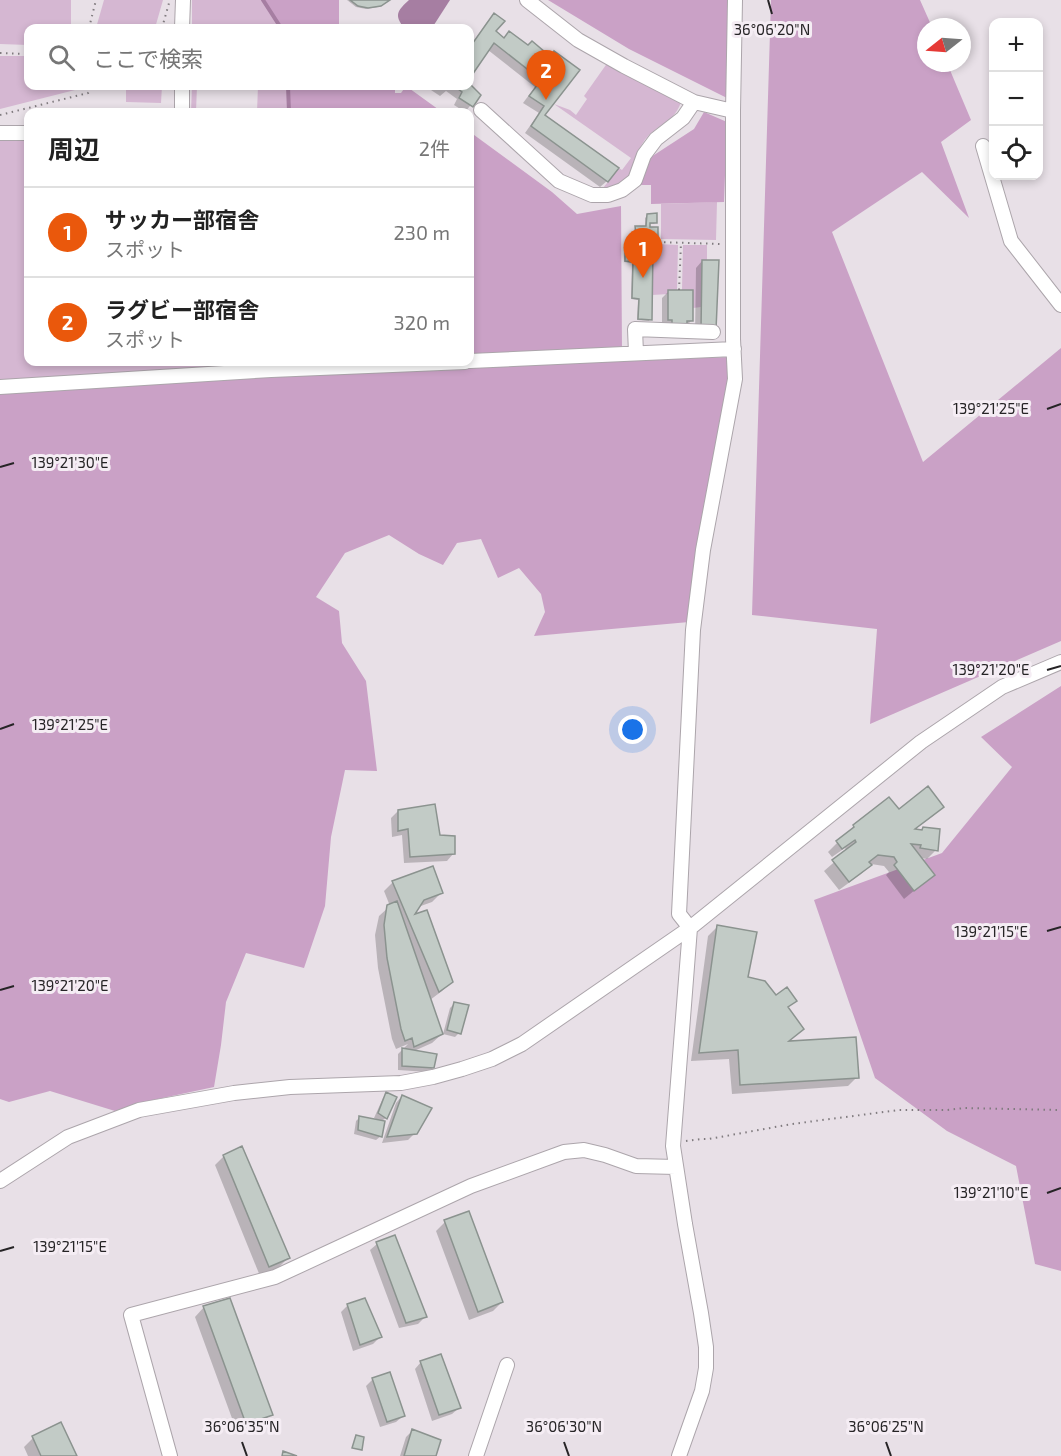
<!DOCTYPE html>
<html lang="ja">
<head>
<meta charset="utf-8">
<style>
  body { margin:0; font-family:"Exo 2","Noto Sans JP",sans-serif; background:#f2f2f2; color:#222 }
  .controls { position:absolute; right:18px; top:18px; display:grid; overflow:hidden; border-radius:12px; box-shadow:0 3px 9px #0003 }
  .controls button { width:54px; height:54px; display:grid; place-items:center; padding:0; border:0; border-bottom:2px solid #e0e0e0; background:#fff; color:#222; font:30px sans-serif }
  .compass { position:absolute; left:917px; top:18px; width:54px; height:54px; border-radius:50%; background:#fff; box-shadow:0 3px 9px #0003; rotate:253deg }
  .you { position:absolute; left:633px; top:730px; width:21px; height:21px; margin:-15px; border:4px solid #fff; border-radius:50%; background:#1a73e8; box-shadow:0 0 0 9px #1a73e833 }
  .badge { display:grid; place-items:center; width:39px; height:39px; border-radius:50%; background:#ea580c; color:#fff; font-size:20px; font-weight:700 }
  .pin { position:absolute; translate:-50% -50px; filter:drop-shadow(0 2px 3px #0008) }
  .pin::after { content:''; position:absolute; top:32px; width:21px; height:18px; background:inherit; clip-path:polygon(0 0,100% 0,50% 100%) }
  .list { margin:0; padding:0; list-style:none }
  h2 { display:flex; justify-content:space-between; align-items:center; height:78px; margin:0; padding:0 24px; font-size:26px }
  h2 small { font-size:20px; font-weight:400; color:#767676 }
  .list li { display:grid; grid-template-columns:39px 1fr auto; gap:18px; align-items:center; box-sizing:border-box; height:90px; padding:0 24px; border-top:2px solid #e0e0e0 }
  .list b { display:block; font-size:22px; white-space:nowrap }
  .list p { margin:0; font-size:20px; white-space:nowrap; color:#767676 }
  .list em { font-size:20px; font-style:normal; color:#767676 }
  .icon { flex:none; width:33px; height:33px; fill:none; stroke:currentColor; stroke-width:2; stroke-linecap:round; stroke-linejoin:round }
  .map { position:relative; flex:none; width:1061px; height:1456px; overflow:hidden }
  .search { position:absolute; background:#fff; box-shadow:0 3px 9px #0003; left:24px; top:24px; width:450px; height:66px; display:flex; align-items:center; gap:15px; box-sizing:border-box; padding:0 21px; border-radius:12px; color:#767676; font-size:22px }
  .panel { position:absolute; background:#fff; box-shadow:0 3px 9px #0003; left:24px; top:108px; width:450px; height:258px; border-radius:12px }
  .map>svg:first-child { display:block }
  .green { fill:#d5b7d2 }
  .forest { fill:#caa1c6 }
  .water { fill:#a67ea2 }
  .shadow { fill:#0003 }
  .lines { fill:none; stroke-linecap:round; stroke-linejoin:round }
  .stream { stroke:#a67ea2; stroke-width:4 }
  .building { fill:#c2cbc6; stroke:#8b938f; stroke-width:1.5 }
  .minor-casing { stroke:#aca5ab; stroke-width:16 }
  .path { stroke:#807b7f; stroke-width:2; stroke-dasharray:1.5 4.5; stroke-linecap:butt }
  .minor { stroke:#fff; stroke-width:14 }
  .ticks { fill:none; stroke:#262426; stroke-width:2 }
  .ticks-label { font-size:15px; text-anchor:middle; fill:#262426; stroke:#f5edf4; stroke-width:6; stroke-linejoin:round; paint-order:stroke }
</style>
</head>
<body>
<div class="map">
<svg width="1061" height="1456" viewBox="0 0 1061 1456">
  <rect width="100%" height="100%" fill="#e8e0e7"/>
  <path class="green" d="M0,0H71V28H28V45L0,44Z
    M104,0H163L155,28H96Z
    M192,0H263L281,28H192Z
    M0,56H28V86H74L75,90L0,109Z
    M608,62L682,100C674,122 664,121 649,135C637,147 633,167 626,183L616,187L603,188L619,168L622,170L631,158L554,104L570,110L576,115L587,99L584,96Z
    M126,86H162L161,103L126,102Z
    M192,86H197L196,112H191Z
    M258,86H288L289,112H257Z
    M0,139H28V362H271V367L0,384Z
    M717,202L716,240L661,239V204Z
    M658,244L678,245L677,290H669V294L652,295L653,247H658Z
    M683,245H707V260H702L701,307L693,308V291L682,290Z"/>
  <path class="forest" d="M263,0H339V28H281Z
    M548,0H734L735,102L629,49Z
    M771,0H920L932,27H926V63H947L971,120L941,142L969,218L922,172L832,232L923,462L1061,348V641L870,724L877,629L752,615Z
    M288,86H395V93H401L406,86L442,112H289Z
    M704,112L727,122L724,202L651,204V185H641L651,157L694,129Z
    M470,132L552,192L577,214L621,206L622,350L470,355Z
    M731,357L732,381L689,622L534,636L545,612L541,594L519,568L498,578L481,539L457,543L443,565L419,554L389,535L345,553L316,597L339,611L342,643L366,681L377,771L345,770L331,837L325,906L304,968L246,953L226,1002L221,1045L214,1087L153,1100L115,1111L50,1091L9,1102L0,1099V391L533,364Z
    M1061,686V1271L1035,1264L1016,1166L947,1131L875,1078L814,900L942,853L1012,767L981,737Z"/>
  <path class="water" d="M409,0H450L432,28H404C394,15 397,11 409,0Z"/>
  <path class="shadow" d="M347,0H388L378,7L366,9L356,7Z
    M494,15V32L503,39L528,47L549,57L554,53L543,116L607,181L600,187L525,133L539,113L523,103L535,87L488,50L470,75V47L487,22Z
    M434,86H468L479,95L465,112L454,105L457,99L446,91L440,96L431,90Z
    M647,216L656,222L654,224H648L657,246L655,248H652L650,319L649,321L637,320L638,300L631,299L632,263L624,262V256L626,254H634V241L630,240V238L631,236H635L634,230L636,228H645V218Z
    M702,261L715,330L695,336L696,268Z
    M669,291L691,321L684,328L662,326V298Z
    M942,806L933,816L914,830L921,831L923,828L936,850L927,859L920,858L933,875L904,899L886,875L889,872L884,866L871,864L861,874L839,890L824,871L847,851L845,848L832,857L828,852L854,826L898,811Z
    M398,811L439,837L453,854L447,861L404,863L402,835L392,837L391,818Z
    M393,882L441,893L432,902L418,907L412,917L451,981L442,991L430,1000L442,1034L432,1043L414,1051L433,1068L428,1072L398,1070V1054L408,1044L396,1049L392,1039L378,968L375,935L379,916L390,906L384,891Z
    M717,927L746,978L776,997L795,1001L787,1008L802,1029L787,1042L857,1077L848,1086L732,1094L729,1059L691,1061L708,936Z
    M454,1004L459,1033L455,1037L443,1034L450,1008Z
    M387,1094L386,1118L383,1120L381,1136L376,1140L354,1134L356,1121L360,1117L380,1121L374,1118L383,1098Z
    M402,1096L415,1133L408,1140L382,1143L396,1103Z
    M224,1156L288,1258L279,1267L260,1276L215,1165Z
    M445,1222L502,1302L493,1311L469,1320L436,1231Z
    M377,1244L425,1317L418,1324L399,1328L370,1250Z
    M348,1305L380,1337L373,1344L353,1351L341,1312Z
    M204,1307L271,1414L262,1423L237,1432L195,1317Z
    M421,1362L459,1408L452,1414L432,1421L415,1369Z
    M373,1379L403,1416L396,1422L380,1427L366,1386Z
    M413,1430L434,1456H400L406,1437Z
    M33,1438L75,1456H28L24,1447Z"/>
  <g class="lines">
    <path class="stream" d="M263,0L281,28
      M288,86L289,112"/>
  </g>
  <path class="building" d="M350,0H390L381,6L368,8L358,6Z
    M494,13L505,21L496,31L504,38L509,31L528,45L532,41L551,57L554,51L580,70L545,115L619,168L608,182L531,126L544,106L529,96L541,80L494,43L470,78V47Z
    M470,84L481,95L473,107L459,98L462,92L454,86H470Z
    M657,213V223H650V227H658V247H653L652,320L638,319L639,299L632,298L633,262L625,261V253H635V239H631V235H636L635,226H646L647,214Z
    M702,260H719L716,330H701Z
    M668,290H693V321H687V324H672V320H668Z
    M928,786L944,807L915,829L922,830L923,827L940,829L938,851L920,848L921,845L911,844L935,875L914,891L894,865L897,862L894,857L878,855L869,862L872,865L849,882L832,860L856,842L855,840L842,849L836,841L854,827L853,825L889,797L899,809Z
    M435,804L440,835L455,836V854L410,857L408,829L398,831V810Z
    M433,866L443,893L424,900L415,914L427,910L453,982L439,992L392,881Z
    M397,901L443,1034L414,1047L412,1038L405,1041L401,1029L387,958L384,925L387,905Z
    M717,925L757,932L748,977L765,981L776,995L787,987L797,1001L788,1007L804,1029L789,1041L856,1037L859,1078L740,1085L738,1050L699,1053Z
    M454,1002L469,1005L461,1034L447,1030Z
    M402,1048L437,1054L434,1068L402,1066Z
    M386,1092L397,1097L387,1119L378,1113Z
    M402,1095L432,1108L417,1134L387,1137Z
    M359,1116L385,1121L382,1137L358,1130Z
    M242,1146L290,1258L269,1267L223,1155Z
    M469,1211L503,1302L478,1312L444,1220Z
    M395,1235L427,1317L406,1323L376,1242Z
    M230,1298L273,1415L246,1424L203,1306Z
    M365,1298L382,1337L360,1345L347,1304Z
    M441,1354L461,1408L439,1415L420,1361Z
    M390,1372L405,1416L387,1422L372,1378Z
    M61,1422L77,1456H41L32,1436Z
    M412,1429L441,1440L436,1456H404Z
    M356,1435L364,1437L362,1450L352,1448Z
    M283,1451L297,1456H282Z"/>
  <g class="lines">
    <g class="minor-casing">
      <path id="minor" d="M527,0L578,40L624,66L694,102L733,111
        M182,28L183,0
        M182,86V112
        M481,110L559,181L592,195H608L622,190L635,180L644,155L656,139L683,118L694,102
        M0,133H28
        M983,146L1011,241L1061,305
        M636,353L635,329L713,332
        M470,361L734,349
        M0,387L271,370L465,362
        M0,1181L68,1137L139,1110L234,1093L290,1087L401,1083L433,1077L462,1069L492,1059L522,1044L690,928L921,742L1002,687L1061,662
        M170,1456L131,1315L275,1277L471,1186L564,1152L584,1150L605,1155L636,1166L676,1167
        M476,1456L507,1365
        M679,1456L702,1391L706,1368V1347L701,1313L685,1224L673,1146L690,928L679,914L693,630L703,550L735,379L733,339V111L735,0"/>
    </g>
    <path class="path" d="M89,28L96,0
      M162,28L169,3
      M0,53L28,54
      M0,115L88,93L91,90V86
      M658,242L720,244
      M679,290L681,243
      M686,1141L702,1139H709L792,1124L899,1110H947L965,1108L1061,1110"/>
    <use href="#minor" class="minor"/>
  </g>
  <path class="ticks" d="M768,0L772,14M1047,409L1061,404M0,467L14,463M1047,670L1061,666M0,729L14,724M1047,931L1061,927M0,990L14,986M1047,1193L1061,1188M0,1251L14,1247M242,1442L247,1456M564,1442L569,1456M886,1442L891,1456"/>
  <g class="ticks-label">
    <text x="772" y="35">36°06'20"N</text>
    <text x="991" y="414">139°21'25"E</text>
    <text x="70" y="468">139°21'30"E</text>
    <text x="991" y="675">139°21'20"E</text>
    <text x="70" y="730">139°21'25"E</text>
    <text x="991" y="937">139°21'15"E</text>
    <text x="70" y="991">139°21'20"E</text>
    <text x="991" y="1198">139°21'10"E</text>
    <text x="70" y="1252">139°21'15"E</text>
    <text x="242" y="1432">36°06'35"N</text>
    <text x="564" y="1432">36°06'30"N</text>
    <text x="886" y="1432">36°06'25"N</text>
  </g>
</svg>
<div class="controls">
<button>+</button>
<button>−</button>
<button><svg class="icon" aria-label="locate" viewBox="0 0 24 24"><circle cx="12" cy="12" r="6"/><path d="M12 2v4M12 18v4M2 12h4M18 12h4"/></svg></button>
</div>
<svg class="compass" viewBox="-18 -18 36 36"><path d="M0-13l5 13h-10z" fill="#e53935"/><path d="M0 13l5-13h-10z" fill="#767676"/></svg>
<div class="you"></div>
<div class="pin badge" style="left:643px;top:278px">1</div>
<div class="pin badge" style="left:546px;top:100px">2</div>
<div class="search"><svg class="icon" aria-label="search" viewBox="0 0 24 24"><circle cx="10" cy="10" r="6"/><path d="M15 15l6 6"/></svg>ここで検索</div>
<section class="panel">
<h2>周辺<small>2件</small></h2>
<ul class="list">
<li><span class="badge">1</span><div><b>サッカー部宿舎</b><p>スポット</p></div><em>230 m</em></li>
<li><span class="badge">2</span><div><b>ラグビー部宿舎</b><p>スポット</p></div><em>320 m</em></li>
</ul>
</section>
</div>
</body>
</html>
